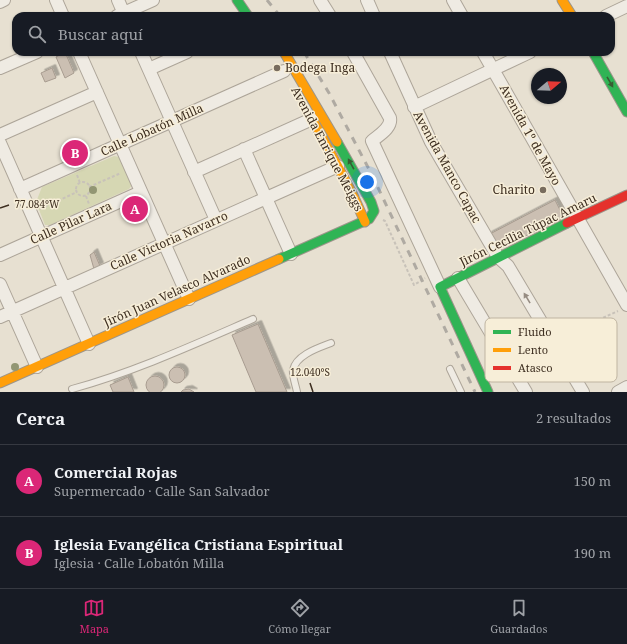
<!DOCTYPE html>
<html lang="es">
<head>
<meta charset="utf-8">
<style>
  body { margin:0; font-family:"Noto Serif",serif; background:#242831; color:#f1f3f6 }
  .compass { position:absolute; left:531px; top:68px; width:36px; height:36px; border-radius:50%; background:#171b24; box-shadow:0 1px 3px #0004; rotate:71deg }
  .you { position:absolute; left:367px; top:182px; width:14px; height:14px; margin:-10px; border:3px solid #fff; border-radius:50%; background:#1a73e8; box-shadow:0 0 0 6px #1a73e833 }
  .badge { display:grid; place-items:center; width:26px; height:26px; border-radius:50%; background:#db2777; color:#fff; font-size:13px; font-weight:700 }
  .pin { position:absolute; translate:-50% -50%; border:2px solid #fff; box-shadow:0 1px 4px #0006 }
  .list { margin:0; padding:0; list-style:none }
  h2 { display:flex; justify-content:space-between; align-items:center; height:52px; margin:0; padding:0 16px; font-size:17px }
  h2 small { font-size:13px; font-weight:400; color:#9ea1a6 }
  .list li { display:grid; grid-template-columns:26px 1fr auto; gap:12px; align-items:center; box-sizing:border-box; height:72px; padding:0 16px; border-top:1px solid #363941 }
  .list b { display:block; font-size:15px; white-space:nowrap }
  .list p { margin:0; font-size:13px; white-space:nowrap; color:#9ea1a6 }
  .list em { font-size:13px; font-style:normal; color:#9ea1a6 }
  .icon { flex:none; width:22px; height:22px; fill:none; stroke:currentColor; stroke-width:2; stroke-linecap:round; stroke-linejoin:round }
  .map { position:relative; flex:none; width:627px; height:392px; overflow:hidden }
  .search { position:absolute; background:#171b24; box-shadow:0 1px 3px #0004; left:12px; right:12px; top:12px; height:44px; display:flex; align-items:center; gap:10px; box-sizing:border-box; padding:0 14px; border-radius:12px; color:#9ea1a6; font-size:15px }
  .sheet { height:196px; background:#171b24 }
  nav { display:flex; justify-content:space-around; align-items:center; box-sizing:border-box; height:56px; border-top:1px solid #363941; background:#171b24; font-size:11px; color:#9ea1a6 }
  nav a { display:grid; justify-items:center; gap:2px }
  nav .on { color:#db2777 }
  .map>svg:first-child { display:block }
  .green { fill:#d6d7b3 }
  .building { fill:#cbbfb2; stroke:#a89c90; filter:url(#shadow) }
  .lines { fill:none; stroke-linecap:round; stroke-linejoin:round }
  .lane-casing { stroke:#ada599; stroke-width:8 }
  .street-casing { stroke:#ada599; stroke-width:14 }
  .fast-casing { stroke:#9c958a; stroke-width:11 }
  .slow-casing { stroke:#9c958a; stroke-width:11 }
  .jam-casing { stroke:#9c958a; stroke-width:11 }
  .path { stroke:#c8c2b9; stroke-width:2; stroke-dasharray:3 2; stroke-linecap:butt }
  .lane { stroke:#efebe3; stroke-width:6 }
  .street { stroke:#efebe3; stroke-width:12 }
  .fast { stroke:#30b455; stroke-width:9 }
  .slow { stroke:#ff9f0a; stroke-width:9 }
  .jam { stroke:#e5322d; stroke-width:9 }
  .rail { stroke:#afaaa2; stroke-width:3; stroke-dasharray:7 7; stroke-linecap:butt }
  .tree { fill:#929673 }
  .oneway { fill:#385d33 }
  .oneway2 { fill:#968c82 }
  .ticks { fill:none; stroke:#3d2e20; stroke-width:1.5 }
  .poi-dot { fill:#786c5e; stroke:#f7eed8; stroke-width:1.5 }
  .labels { text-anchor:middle; stroke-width:3; stroke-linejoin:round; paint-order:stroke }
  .poi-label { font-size:12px; fill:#3d2e20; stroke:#f7eed8; text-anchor:start }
  .street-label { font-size:12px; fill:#3d2e20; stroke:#f7eed8 }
  .key { fill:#f7eed8; stroke:#bfb4a1; stroke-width:1 }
  .key-label { font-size:11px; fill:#3d2e20 }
  .ticks-label { font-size:10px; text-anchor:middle; fill:#3d2e20; stroke:#f7eed8; stroke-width:3; stroke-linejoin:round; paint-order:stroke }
</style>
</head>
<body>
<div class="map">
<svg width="627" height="392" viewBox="0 0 627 392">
  <defs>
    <filter id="shadow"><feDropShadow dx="3.5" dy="-3.5" stdDeviation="0" flood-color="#0004"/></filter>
  </defs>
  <rect width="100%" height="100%" fill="#e7e0d1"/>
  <path class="green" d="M114,156L119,157L132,185L129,189L50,225H45L36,202L42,187Z"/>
  <path class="building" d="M65,52L74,73L65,78L56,57Z
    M52,68L56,78L45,82L41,73Z
    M555,200L564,218L497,249L488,235Z
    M94,252L100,266L94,269L90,255Z
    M258,324L287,392H256L232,335Z
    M169 375a8 8 0 1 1 16 0a8 8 0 1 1-16 0Z
    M146 385a9 9 0 1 1 18 0a9 9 0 1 1-18 0Z
    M128,377L134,392H113L110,385Z
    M189,389L194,392H181L183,390Z"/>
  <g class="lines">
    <g class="lane-casing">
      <path id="lane" d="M450,369L461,392
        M72,389C134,372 193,345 253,319
        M297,392C296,386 292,376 293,370C296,355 318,348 331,343"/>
    </g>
    <g class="street-casing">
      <path id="street" d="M56,0L63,16
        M118,0L125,16
        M320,0L330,16
        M367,0L374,16
        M453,0L462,16
        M0,2L4,0
        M117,16L153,0
        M606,16L627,6
        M79,52L189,299
        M141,52L216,220
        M353,52L390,118C392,128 379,135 372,141L440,287
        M390,52L431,142L498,257L508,266L583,392
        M483,52L627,305
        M0,68L37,52
        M149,69L187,52
        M414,107L530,52
        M0,135L97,92
        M0,143L89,344
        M244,149L291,254
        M194,172L312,119
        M20,189L284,71
        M0,255L141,192
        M458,278L526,392
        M0,284L37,367
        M0,317L338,166
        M618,392L627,387"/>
    </g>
    <g class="fast-casing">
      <path id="fast" d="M237,0L248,16
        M593,52L627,112
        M279,259L369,219L374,211L371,202L337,142
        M488,392L440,287L567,223"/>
    </g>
    <g class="slow-casing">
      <path id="slow" d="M562,0L572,16
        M284,52L337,142
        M315,124L352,193L365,222
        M0,383L279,259"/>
    </g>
    <g class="jam-casing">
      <path id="jam" d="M567,223L627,195"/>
    </g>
    <path class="path" d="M77,175L80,183
      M76 189a7 7 0 1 1 14 0a7 7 0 1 1-14 0Z
      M89,187L121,173
      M86,196L89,204
      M40,209L77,192
      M383,220L385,221L414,285L425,278
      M585,326L618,311"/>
    <use href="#lane" class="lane"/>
    <use href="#street" class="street"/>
    <use href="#fast" class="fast"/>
    <use href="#slow" class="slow"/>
    <use href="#jam" class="jam"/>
    <path class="rail" d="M267,0L280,16
      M304,52L329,93L372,175L475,392"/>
  </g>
  <g class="tree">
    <circle cx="93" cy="190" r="4"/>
    <circle cx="15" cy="367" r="4"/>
  </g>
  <defs><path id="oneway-solid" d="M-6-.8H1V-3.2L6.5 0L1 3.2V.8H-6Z"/></defs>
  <g class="oneway">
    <use href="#oneway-solid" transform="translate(610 82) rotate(60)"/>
    <use href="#oneway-solid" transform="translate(351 164) rotate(-119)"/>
  </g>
  <use class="oneway2" href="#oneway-solid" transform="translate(527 298) rotate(-121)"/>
  <path class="ticks" d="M0,208L9,205M310,383L313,392"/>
  <g class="poi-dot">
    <circle cx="277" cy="68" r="4"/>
    <circle cx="543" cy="190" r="4"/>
  </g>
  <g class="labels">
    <g class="poi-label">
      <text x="285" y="72">Bodega Inga</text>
      <text x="535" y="194" text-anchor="end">Charito</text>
    </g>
    <g class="street-label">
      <text transform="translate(152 130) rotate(-24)" y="4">Calle Lobatón Milla</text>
      <text transform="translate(530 135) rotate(61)" y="4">Avenida 1º de Mayo</text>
      <text transform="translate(327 149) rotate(62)" y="4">Avenida Enrique Meiggs</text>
      <text transform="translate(447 167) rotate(61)" y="4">Avenida Manco Capac</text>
      <text transform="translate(71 223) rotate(-24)" y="4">Calle Pilar Lara</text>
      <text transform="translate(528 230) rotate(-26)" y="4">Jirón Cecilia Túpac Amaru</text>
      <text transform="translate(169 241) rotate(-24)" y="4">Calle Victoria Navarro</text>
      <text transform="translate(177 291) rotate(-24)" y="4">Jirón Juan Velasco Alvarado</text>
    </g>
  </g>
  <rect x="485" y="318" width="132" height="64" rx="6" class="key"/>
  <rect x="493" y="330" width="18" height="4" fill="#30b455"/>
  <rect x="493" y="348" width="18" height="4" fill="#ff9f0a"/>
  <rect x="493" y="366" width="18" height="4" fill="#e5322d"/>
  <g class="key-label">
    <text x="518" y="336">Fluido</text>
    <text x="518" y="354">Lento</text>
    <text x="518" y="372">Atasco</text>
  </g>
  <g class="ticks-label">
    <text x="37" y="208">77.084°W</text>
    <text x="310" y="376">12.040°S</text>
  </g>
</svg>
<svg class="compass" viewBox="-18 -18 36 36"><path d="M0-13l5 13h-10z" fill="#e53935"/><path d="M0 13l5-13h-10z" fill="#9ea1a6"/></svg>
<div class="you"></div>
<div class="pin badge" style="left:135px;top:209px">A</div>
<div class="pin badge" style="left:75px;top:153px">B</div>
<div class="search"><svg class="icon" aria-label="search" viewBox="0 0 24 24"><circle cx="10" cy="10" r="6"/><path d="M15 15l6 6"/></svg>Buscar aquí</div>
</div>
<section class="sheet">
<h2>Cerca<small>2 resultados</small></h2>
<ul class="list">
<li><span class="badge">A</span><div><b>Comercial Rojas</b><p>Supermercado · Calle San Salvador</p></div><em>150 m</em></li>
<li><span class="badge">B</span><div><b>Iglesia Evangélica Cristiana Espiritual</b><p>Iglesia · Calle Lobatón Milla</p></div><em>190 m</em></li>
</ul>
</section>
<nav>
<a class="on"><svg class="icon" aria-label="map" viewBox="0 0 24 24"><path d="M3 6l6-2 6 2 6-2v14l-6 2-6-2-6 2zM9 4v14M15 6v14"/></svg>Mapa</a>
<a><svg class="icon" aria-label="directions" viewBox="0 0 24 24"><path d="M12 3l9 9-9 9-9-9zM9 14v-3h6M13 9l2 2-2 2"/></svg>Cómo llegar</a>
<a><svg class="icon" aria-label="saved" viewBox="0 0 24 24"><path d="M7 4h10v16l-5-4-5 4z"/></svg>Guardados</a>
</nav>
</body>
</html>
